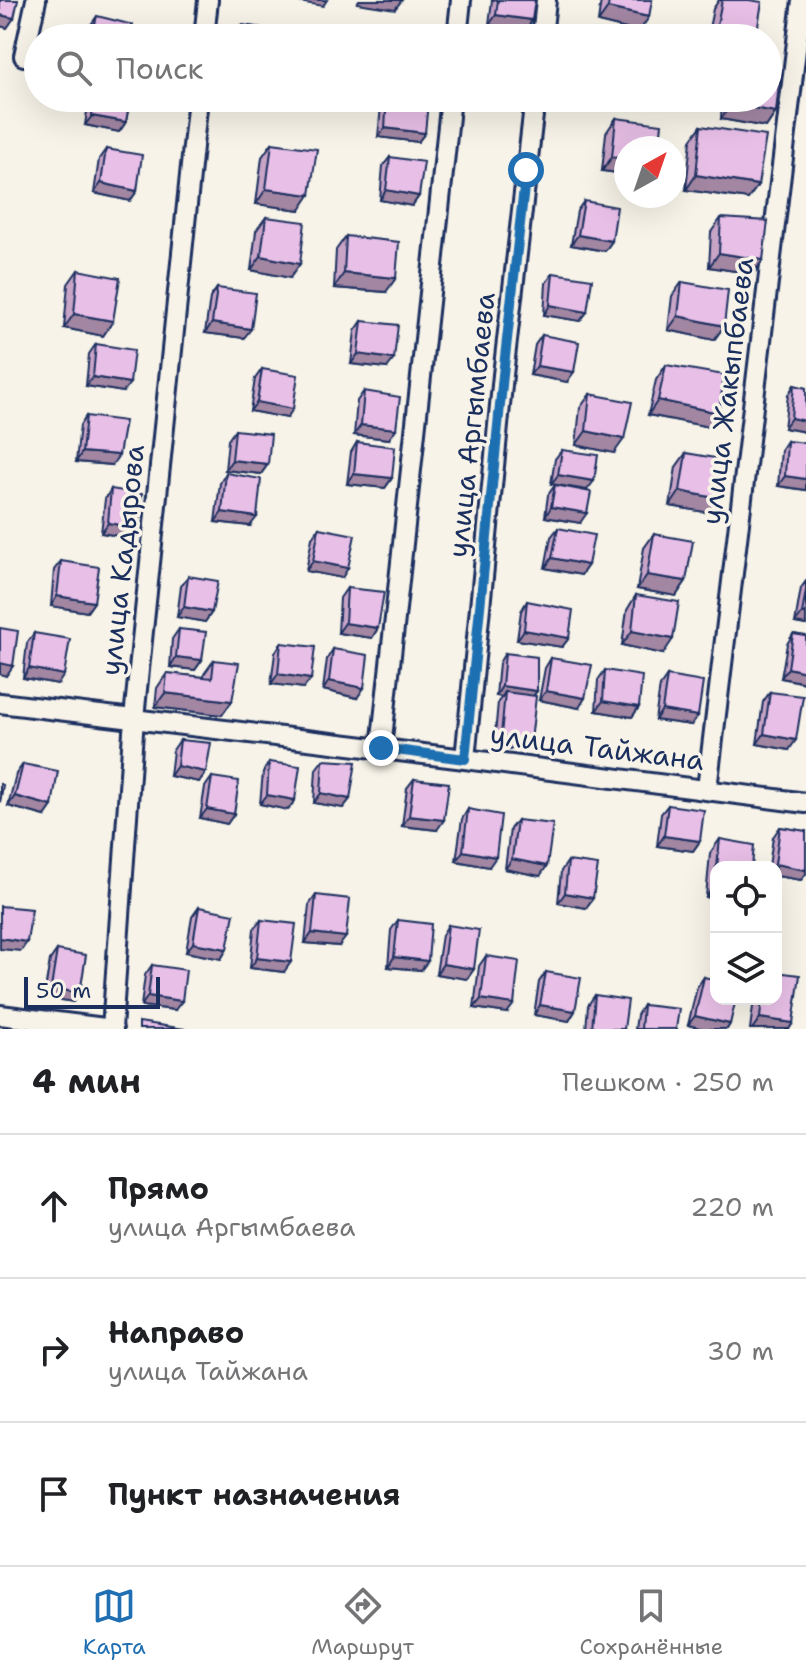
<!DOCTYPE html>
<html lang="ru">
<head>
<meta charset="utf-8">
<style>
  body { margin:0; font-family:"Shantell Sans",sans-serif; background:#f2f2f2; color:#202124 }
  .controls { position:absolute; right:24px; bottom:24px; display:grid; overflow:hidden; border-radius:16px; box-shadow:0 8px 32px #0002 }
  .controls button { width:72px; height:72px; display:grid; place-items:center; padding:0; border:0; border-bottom:2px solid #e0e0e0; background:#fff; color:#202124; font:40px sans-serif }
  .compass { position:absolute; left:614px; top:136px; width:72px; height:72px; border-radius:50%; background:#fff; box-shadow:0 8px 32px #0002; rotate:40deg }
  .scale { position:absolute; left:24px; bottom:20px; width:136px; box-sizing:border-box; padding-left:8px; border:4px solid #1b2f5e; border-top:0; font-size:22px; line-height:28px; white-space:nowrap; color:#1b2f5e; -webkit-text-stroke:6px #f7f3e8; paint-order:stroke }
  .stop { position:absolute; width:24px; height:24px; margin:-18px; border:6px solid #1f6fb2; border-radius:50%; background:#fff }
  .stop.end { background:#1f6fb2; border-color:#fff; box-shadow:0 2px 8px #0008 }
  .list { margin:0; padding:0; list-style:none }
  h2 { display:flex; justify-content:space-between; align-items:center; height:104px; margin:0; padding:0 32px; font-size:34px }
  h2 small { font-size:26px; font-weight:400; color:#757577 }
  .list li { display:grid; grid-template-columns:52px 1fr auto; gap:24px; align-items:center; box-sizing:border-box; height:144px; padding:0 32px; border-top:2px solid #e0e0e0 }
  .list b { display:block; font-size:30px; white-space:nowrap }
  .list p { margin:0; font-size:26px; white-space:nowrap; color:#757577 }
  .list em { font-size:26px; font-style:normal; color:#757577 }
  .icon { flex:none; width:44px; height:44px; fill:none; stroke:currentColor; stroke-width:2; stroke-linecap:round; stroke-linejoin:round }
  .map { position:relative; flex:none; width:806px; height:1029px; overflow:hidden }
  .search { position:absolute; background:#fff; box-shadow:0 8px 32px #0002; left:24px; right:24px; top:24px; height:88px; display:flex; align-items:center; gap:20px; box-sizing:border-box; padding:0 28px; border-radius:44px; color:#757577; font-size:30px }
  .sheet { height:536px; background:#fff }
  nav { display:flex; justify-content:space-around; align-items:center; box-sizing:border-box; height:112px; border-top:2px solid #e0e0e0; background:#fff; font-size:22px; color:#757577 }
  nav a { display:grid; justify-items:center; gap:4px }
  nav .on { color:#1f6fb2 }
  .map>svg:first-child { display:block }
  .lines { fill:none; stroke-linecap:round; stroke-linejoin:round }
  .street-casing { stroke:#1b2f5e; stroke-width:24 }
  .street { stroke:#f7f3e8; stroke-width:18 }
  .wall { fill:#c8a4c7; stroke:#1b2f5e; stroke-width:2 }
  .shaded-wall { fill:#a286a2; stroke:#1b2f5e; stroke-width:2 }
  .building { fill:#e8bfe7; stroke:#1b2f5e; stroke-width:2 }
  .route { stroke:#1f6fb2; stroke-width:10 }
  .labels { text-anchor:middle; stroke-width:7; stroke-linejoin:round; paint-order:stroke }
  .street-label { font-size:28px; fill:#1b2f5e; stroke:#f7f3e8 }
</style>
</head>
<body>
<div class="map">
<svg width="806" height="1029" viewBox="0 0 806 1029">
  <rect width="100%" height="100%" fill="#f7f3e8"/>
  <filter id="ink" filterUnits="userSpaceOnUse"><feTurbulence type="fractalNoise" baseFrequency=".0125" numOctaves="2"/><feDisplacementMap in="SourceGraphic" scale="16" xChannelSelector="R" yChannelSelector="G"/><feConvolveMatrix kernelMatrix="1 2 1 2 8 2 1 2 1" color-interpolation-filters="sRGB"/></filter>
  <g filter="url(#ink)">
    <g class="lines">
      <g class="street-casing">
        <path id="street" d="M204,38L208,0
          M457,38L461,0
          M542,38L546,0
          M24,56L36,0
          M0,703L465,759L806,803
          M381,748L451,98
          M465,759L503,375L535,98
          M707,789L802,0
          M0,1015L113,1029
          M112,1029L134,718L198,98"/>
      </g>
      <use href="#street" class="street"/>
    </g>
    <path class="wall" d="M492,0H535L526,30L489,25Z
      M601,0H652L639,32L598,22Z
      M719,0H749L756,38H707L713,9Z
      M97,16L130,38H87L90,26Z
      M241,25L328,38H233Z
      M89,98H130L126,122L119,132L85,125Z
      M386,98H399L425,133L418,142L378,137L381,106Z
      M722,98H768L776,112L766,127L721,119Z
      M616,118L626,148V174L602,171L606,133Z
      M701,126L758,185L748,199L686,190L691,140Z
      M272,143L300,210L256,204L262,157Z
      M106,149L137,191L130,201L94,193L99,159Z
      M390,157L419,196L412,206L380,200L383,166Z
      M584,201L612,241L605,251L571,245L577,211Z
      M266,217L290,278L251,270L256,231Z
      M721,218L763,260L753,274L709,267L711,232Z
      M346,236L386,292L334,288L336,250Z
      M78,270L113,321L103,336L64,328L68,284Z
      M553,273L587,312L580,321L544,315L546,283Z
      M682,282L724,326L714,340L668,330L672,296Z
      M217,288L244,338L205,333L210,298Z
      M362,321L387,368L351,364L355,331Z
      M542,335L567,382L530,375L535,345Z
      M96,344L123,392L86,386L89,354Z
      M666,365L719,413L709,427L648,415L656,380Z
      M262,369L287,418L250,411L255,379Z
      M794,385L806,388V432L784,428L788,395Z
      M364,391L389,439L354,435L357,401Z
      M590,394L614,453L576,445L580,408Z
      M86,416L112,465L76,462L80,425Z
      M235,430L268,464L261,474L225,470L228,440Z
      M787,441L806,490L778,486L781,450Z
      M357,442L392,478L385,488L347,484L351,452Z
      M562,450L587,490L551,484L555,459Z
      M686,453L720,499L710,513L670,506L676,467Z
      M226,473L250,526L215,522L220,483Z
      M555,485L580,523L545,517L548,495Z
      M111,489L131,538L101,533L105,499Z
      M319,528L342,578L306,571L312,538Z
      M558,528L588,565L581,575L545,568L551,537Z
      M654,534L686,581L676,596L637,589L644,548Z
      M61,561L94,602L87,612L51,606L54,570Z
      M188,576L212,612L205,622L177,617L181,586Z
      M806,581V625L795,623L801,588Z
      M347,588L378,628L372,638L338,633L340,598Z
      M636,595L663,654L622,645L627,610Z
      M527,601L569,638L562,647L517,640L521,611Z
      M179,629L202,660L195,670L170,667L172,639Z
      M34,633L58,684L23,678L27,643Z
      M793,634L806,636V683L781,678L787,644Z
      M281,643L304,688L271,684L275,653Z
      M333,649L357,698L323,690L327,659Z
      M505,653L537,691L533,696L531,741L524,751L494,746L498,702L502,697L496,696L499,663Z
      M551,658L579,708L539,700L545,668Z
      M214,660L232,701L222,715L155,707L157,688L167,673L204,677V674Z
      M605,670L639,707L632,717L596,711L598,680Z
      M667,676L691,725L655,720L660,686Z
      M770,692L789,750L757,744L763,702Z
      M180,740L206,772L199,782L170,776L173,750Z
      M323,760L350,799L343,808L314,803L316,769Z
      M269,762L295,800L288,810L260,804L263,772Z
      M23,764L45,816L8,806L16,774Z
      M212,777L234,814L227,824L200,818L205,787Z
      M414,779L437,830L402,826L407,788Z
      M668,805L700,841L693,851L657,846L661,814Z
      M468,809L489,867L456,861L462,819Z
      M517,820L540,876L505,869L510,829Z
      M780,827L806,831V874L801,880L776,876V867H769L773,837Z
      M720,839L752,867H716V899L706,897L710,853Z
      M568,861L593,898L586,908L558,903L561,871Z
      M316,895L339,946L305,943L309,905Z
      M199,907L227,949L221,959L186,952L192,917Z
      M261,920L284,972L250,968L254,929Z
      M398,920L421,970L388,967L391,930Z
      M448,925L474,969L467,979L436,974L442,935Z
      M57,950L80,993L73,1002L44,997L50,960Z
      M486,956L507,1013L474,1008L479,966Z
      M152,965L175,1010L141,1006L145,975Z
      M546,972L575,1011L569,1021L534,1015L539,982Z
      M704,977L730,1024L727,1029H704L688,1025L697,987Z
      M595,995L624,1029H586L588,1005Z
      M754,999H776L793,1023L789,1029H750Z
      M643,1005L676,1029H635L637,1015Z"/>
    <path class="shaded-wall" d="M286,0H327L323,6Z
      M359,0H402L395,9L357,3Z
      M608,8L649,17L639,32L598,22Z
      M0,15L14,18L7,28L0,26Z
      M496,15L532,20L526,30L489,25Z
      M606,98H650L644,108L605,101Z
      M731,104L776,112L766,127L721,119Z
      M92,116L126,122L119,132L85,125Z
      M385,128L425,133L418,142L378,137Z
      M612,157L626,159V174L602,171Z
      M696,175L758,185L748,199L686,190Z
      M101,183L137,191L130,201L94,193Z
      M266,189L310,195L300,210L256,204Z
      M386,190L419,196L412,206L380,200Z
      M578,235L612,241L605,251L571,245Z
      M719,253L763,260L753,274L709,267Z
      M261,256L300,264L290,278L251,270Z
      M344,273L396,278L386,292L334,288Z
      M550,305L587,312L580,321L544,315Z
      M74,314L113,321L103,336L64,328Z
      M678,316L724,326L714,340L668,330Z
      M212,323L251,329L244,338L205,333Z
      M358,354L394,359L387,368L351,364Z
      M537,366L574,372L567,382L530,375Z
      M93,377L130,383L123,392L86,386Z
      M658,400L719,413L709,427L648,415Z
      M257,402L293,409L287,418L250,411Z
      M791,418L806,421V432L784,428Z
      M361,425L396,429L389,439L354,435Z
      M586,431L624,439L614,453L576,445Z
      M82,452L119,455L112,465L76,462Z
      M232,460L268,464L261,474L225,470Z
      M354,474L392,478L385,488L347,484Z
      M558,475L594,481L587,490L551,484Z
      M785,476L806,479V490L778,486Z
      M680,491L720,499L710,513L670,506Z
      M551,507L587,513L580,523L545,517Z
      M222,512L257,517L250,526L215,522Z
      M108,523L138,528L131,538L101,533Z
      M552,558L588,565L581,575L545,568Z
      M313,561L348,568L342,578L306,571Z
      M647,575L686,581L676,596L637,589Z
      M57,596L94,602L87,612L51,606Z
      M184,607L212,612L205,622L177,617Z
      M802,614H806V625L795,623Z
      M345,623L378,628L372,638L338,633Z
      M524,630L569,638L562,647L517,640Z
      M632,631L673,639L663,654L622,645Z
      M176,657L202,660L195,670L170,667Z
      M0,663L13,666L6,676L0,674Z
      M29,668L64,675L58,684L23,678Z
      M788,668L806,672V683L781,678Z
      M278,674L311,679L304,688L271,684Z
      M329,681L364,688L357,698L323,690Z
      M502,686L537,691L530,700L505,692L502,697L496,696Z
      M546,691L585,698L579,708L539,700Z
      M165,693L232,701L222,715L155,707Z
      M603,701L639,707L632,717L596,711Z
      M662,710L698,716L691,725L655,720Z
      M764,734L796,740L789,750L757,744Z
      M501,736L531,741L524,751L494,746Z
      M177,766L206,772L199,782L170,776Z
      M321,793L350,799L343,808L314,803Z
      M267,795L295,800L288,810L260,804Z
      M15,796L52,806L45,816L8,806Z
      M207,809L234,814L227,824L200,818Z
      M409,816L444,820L437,830L402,826Z
      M664,836L700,841L693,851L657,846Z
      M463,851L496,857L489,867L456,861Z
      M512,859L547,866L540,876L505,869Z
      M775,864L806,870V874L801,880L776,876V867H773Z
      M716,883V899L706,897Z
      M565,893L593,898L586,908L558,903Z
      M312,933L346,937L339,946L305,943Z
      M0,938L27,942L21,951L0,949Z
      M193,943L227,949L221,959L186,952Z
      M394,957L428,961L421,970L388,967Z
      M257,958L291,962L284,972L250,968Z
      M443,964L474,969L467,979L436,974Z
      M51,988L80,993L73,1002L44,997Z
      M148,996L182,1001L175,1010L141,1006Z
      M481,999L514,1004L507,1013L474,1008Z
      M540,1005L575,1011L569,1021L534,1015Z
      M695,1016L730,1024L727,1029H704L688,1025Z
      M760,1018L793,1023L789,1029H752Z"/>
    <path class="building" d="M0,0H18L14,18L0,15Z
      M498,0H535L532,20L496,15Z
      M609,0H652L649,17L608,8Z
      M722,0H749L762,2L756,38H731L715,35Z
      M97,16L133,25L130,38H91Z
      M241,25L328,37V38H240Z
      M483,30L519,36V38H482Z
      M768,72L780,74L776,112L731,104V98H768Z
      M94,98H130L126,122L92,116Z
      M387,98H399L428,102L425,133L385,128Z
      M616,118L662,124L659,148H626V159L612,157Z
      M701,126L766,136L758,185L696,175Z
      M272,143L317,149L310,195L266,189Z
      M106,149L142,155L137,191L101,183Z
      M390,157L424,162L419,196L386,190Z
      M584,201L617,207L612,241L578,235Z
      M266,217L305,222L300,264L261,256Z
      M721,218L768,221L763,260L719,253Z
      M346,236L399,242L396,278L344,273Z
      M78,270L120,278L113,321L74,314Z
      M553,273L592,279L587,312L550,305Z
      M682,282L728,290L724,326L678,316Z
      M217,288L256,293L251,329L212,323Z
      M362,321L398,325L394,359L358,354Z
      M542,335L579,342L574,372L537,366Z
      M96,344L134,350L130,383L93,377Z
      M666,365L724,375L719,413L658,400Z
      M262,369L298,375L293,409L257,402Z
      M794,385L806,388V421L791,418Z
      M364,391L400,397L396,429L361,425Z
      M590,394L632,402L624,439L586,431Z
      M86,416L125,421L119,455L82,452Z
      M235,430L271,434L268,464L232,460Z
      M787,441L806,443V479L785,476Z
      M357,442L395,447L392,478L354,474Z
      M562,450L598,455L594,481L558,475Z
      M686,453L727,460L720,499L680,491Z
      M226,473L261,479L257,517L222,512Z
      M555,485L591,492L587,513L551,507Z
      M111,489L142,494L138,528L108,523Z
      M319,528L355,535L348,568L313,561Z
      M558,528L594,535L588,565L552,558Z
      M654,534L693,541L686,581L647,575Z
      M61,561L99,567L94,602L57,596Z
      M188,576L218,581L212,612L184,607Z
      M347,588L384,592L378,628L345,623Z
      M806,590V614H802Z
      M636,595L679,602L673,639L632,631Z
      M527,601L573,610L569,638L524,630Z
      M0,628L18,631L13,666L0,663Z
      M179,629L206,632L202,660L176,657Z
      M34,633L70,639L64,675L29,668Z
      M793,634L806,636V672L788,668Z
      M281,643L315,647L311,679L278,674Z
      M333,649L368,655L364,688L329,681Z
      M505,653L537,657V691L502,686Z
      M551,658L592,665L585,698L546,691Z
      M214,660L239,663L232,701L165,693L167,673L212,678Z
      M605,670L642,676L639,707L603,701Z
      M667,676L703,682L698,716L662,710Z
      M505,692L536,696L531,741L501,736Z
      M770,692L803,696L796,740L764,734Z
      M180,740L211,743L206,772L177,766Z
      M323,760L356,762L350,799L321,793Z
      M269,762L300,766L295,800L267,795Z
      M23,764L58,771L52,806L15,796Z
      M212,777L239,781L234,814L207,809Z
      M414,779L449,783L444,820L409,816Z
      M0,784L3,785L0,803Z
      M668,805L704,810L700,841L664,836Z
      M468,809L501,815L496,857L463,851Z
      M517,820L553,824L547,866L512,859Z
      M780,827L806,831V870L775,864Z
      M720,839L754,845L752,867H717Z
      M568,861L598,865L593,898L565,893Z
      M316,895L350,899L346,937L312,933Z
      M0,906L32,909L27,942L0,938Z
      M199,907L234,914L227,949L193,943Z
      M261,920L296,924L291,962L257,958Z
      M398,920L431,924L428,961L394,957Z
      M448,925L479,930L474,969L443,964Z
      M57,950L86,955L80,993L51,988Z
      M486,956L519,961L514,1004L481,999Z
      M152,965L186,970L182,1001L148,996Z
      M546,972L581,978L575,1011L540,1005Z
      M776,972L800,975L793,1023L760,1018L762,999H776Z
      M704,977L716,980V999H736L730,1024L695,1016Z
      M595,995L628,1000L624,1029H592Z
      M643,1005L679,1009L676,1029H641Z
      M139,1022L185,1029H139Z"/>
  </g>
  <g class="lines" filter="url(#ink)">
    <path class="route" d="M381,748L465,759L503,375L526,170"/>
  </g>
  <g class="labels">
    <g class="street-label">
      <text transform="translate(727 391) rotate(-83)" y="10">улица Жакыпбаева</text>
      <text transform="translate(471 425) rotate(-84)" y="10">улица Аргымбаева</text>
      <text transform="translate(122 560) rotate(-84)" y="10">улица Кадырова</text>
      <text transform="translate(597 747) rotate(7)" y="10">улица Тайжана</text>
    </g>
  </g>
</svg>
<div class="controls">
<button><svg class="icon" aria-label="locate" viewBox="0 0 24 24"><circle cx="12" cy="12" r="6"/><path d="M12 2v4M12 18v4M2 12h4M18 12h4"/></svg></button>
<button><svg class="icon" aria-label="layers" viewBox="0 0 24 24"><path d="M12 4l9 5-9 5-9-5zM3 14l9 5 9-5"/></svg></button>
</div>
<svg class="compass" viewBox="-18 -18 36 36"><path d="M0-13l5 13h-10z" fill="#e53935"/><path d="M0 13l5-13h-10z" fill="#757577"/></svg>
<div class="scale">50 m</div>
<div class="stop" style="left:526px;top:170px"></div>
<div class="stop end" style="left:381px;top:748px"></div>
<div class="search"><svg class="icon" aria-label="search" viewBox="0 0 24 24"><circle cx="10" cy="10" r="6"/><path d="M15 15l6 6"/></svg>Поиск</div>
</div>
<section class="sheet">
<h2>4 мин<small>Пешком · 250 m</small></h2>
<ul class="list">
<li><svg class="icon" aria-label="ahead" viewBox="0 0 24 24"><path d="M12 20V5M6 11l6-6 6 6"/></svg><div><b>Прямо</b><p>улица Аргымбаева</p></div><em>220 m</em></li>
<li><svg class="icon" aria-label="right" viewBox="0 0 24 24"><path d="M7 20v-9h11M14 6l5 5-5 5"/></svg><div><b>Направо</b><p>улица Тайжана</p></div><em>30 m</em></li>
<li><svg class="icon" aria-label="arrive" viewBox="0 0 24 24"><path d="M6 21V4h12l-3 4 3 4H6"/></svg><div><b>Пункт назначения</b></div></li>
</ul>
</section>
<nav>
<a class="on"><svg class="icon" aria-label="map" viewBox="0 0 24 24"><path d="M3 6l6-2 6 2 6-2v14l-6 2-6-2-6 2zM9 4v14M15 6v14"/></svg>Карта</a>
<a><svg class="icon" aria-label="directions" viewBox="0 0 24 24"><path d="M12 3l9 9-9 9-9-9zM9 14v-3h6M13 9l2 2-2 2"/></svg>Маршрут</a>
<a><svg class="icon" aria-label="saved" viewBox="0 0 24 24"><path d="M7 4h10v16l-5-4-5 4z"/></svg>Сохранённые</a>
</nav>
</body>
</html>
